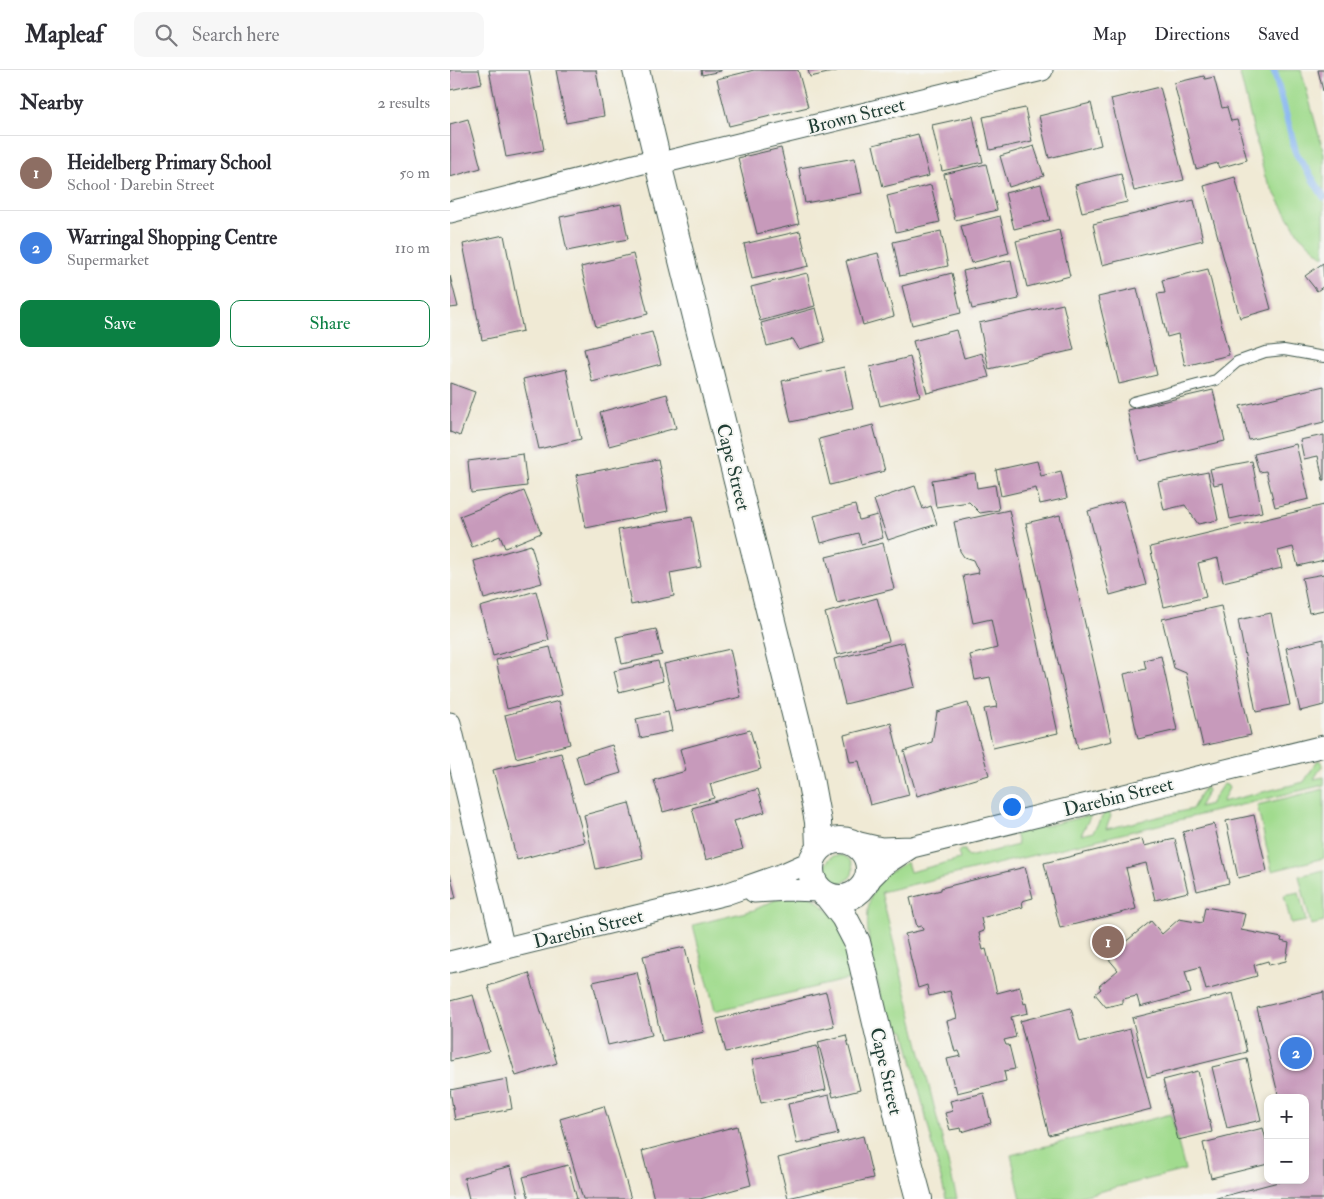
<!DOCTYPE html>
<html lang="en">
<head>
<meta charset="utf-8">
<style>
  body { margin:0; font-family:"IM FELL Double Pica",serif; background:#f7f7f7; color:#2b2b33 }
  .controls { position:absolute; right:15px; bottom:15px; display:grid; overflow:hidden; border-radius:10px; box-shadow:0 2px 8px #0003 }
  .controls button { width:45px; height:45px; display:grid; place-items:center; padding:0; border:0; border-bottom:1px solid #e1e1e2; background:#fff; color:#2b2b33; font:25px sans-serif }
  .you { position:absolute; left:561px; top:736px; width:18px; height:18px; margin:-12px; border:4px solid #fff; border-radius:50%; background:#1a73e8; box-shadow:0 0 0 8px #1a73e833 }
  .badge { display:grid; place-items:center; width:32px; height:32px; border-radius:50%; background:#0b8043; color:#fff; font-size:16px; font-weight:700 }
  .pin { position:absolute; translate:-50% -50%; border:2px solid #fff; box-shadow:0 1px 5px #0006 }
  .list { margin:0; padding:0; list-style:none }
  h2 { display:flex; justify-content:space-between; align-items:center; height:65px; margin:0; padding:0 20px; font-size:21px }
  h2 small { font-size:16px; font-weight:400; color:#7c7c81 }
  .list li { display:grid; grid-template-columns:32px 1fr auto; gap:15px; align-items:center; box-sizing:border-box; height:75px; padding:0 20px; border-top:1px solid #e1e1e2 }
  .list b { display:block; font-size:19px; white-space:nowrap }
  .list p { margin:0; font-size:16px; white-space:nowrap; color:#7c7c81 }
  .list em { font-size:16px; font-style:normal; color:#7c7c81 }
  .actions { display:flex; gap:10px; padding:15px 20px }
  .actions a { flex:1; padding:11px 0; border:1px solid #0b8043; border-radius:10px; text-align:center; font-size:18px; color:#0b8043 }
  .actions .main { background:#0b8043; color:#fff }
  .icon { flex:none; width:28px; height:28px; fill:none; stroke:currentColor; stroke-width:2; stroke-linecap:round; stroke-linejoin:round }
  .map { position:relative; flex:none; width:874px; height:1129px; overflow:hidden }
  header { display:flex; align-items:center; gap:30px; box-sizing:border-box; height:70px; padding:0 25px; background:#fff; border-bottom:1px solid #e1e1e2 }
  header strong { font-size:24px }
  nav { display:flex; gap:28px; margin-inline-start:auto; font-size:18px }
  .search { width:350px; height:45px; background:#f7f7f7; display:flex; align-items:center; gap:12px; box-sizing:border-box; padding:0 18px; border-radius:10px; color:#7c7c81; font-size:19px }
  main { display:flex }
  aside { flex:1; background:#fff }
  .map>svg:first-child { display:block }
  .green { fill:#a1db8e; stroke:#608c61 }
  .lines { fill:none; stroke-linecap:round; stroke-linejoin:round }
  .stream { stroke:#85b5f0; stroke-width:7 }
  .building { fill:#c79abb }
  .service-casing { stroke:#3e574c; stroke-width:12 }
  .minor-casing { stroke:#3e574c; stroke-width:23 }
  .tertiary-casing { stroke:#3e574c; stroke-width:28 }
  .service { stroke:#fff; stroke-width:10 }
  .minor { stroke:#fff; stroke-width:21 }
  .tertiary { stroke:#fff; stroke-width:26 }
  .labels { text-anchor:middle; stroke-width:4; stroke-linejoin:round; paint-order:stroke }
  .street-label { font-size:19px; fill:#1f3d34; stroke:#f6f6f2 }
</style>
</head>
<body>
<header>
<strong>Mapleaf</strong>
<div class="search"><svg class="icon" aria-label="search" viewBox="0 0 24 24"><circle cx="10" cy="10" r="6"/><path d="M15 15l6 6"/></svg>Search here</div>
<nav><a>Map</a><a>Directions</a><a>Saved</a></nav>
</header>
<main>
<aside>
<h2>Nearby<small>2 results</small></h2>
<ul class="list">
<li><span class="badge" style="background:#8d6e63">1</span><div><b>Heidelberg Primary School</b><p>School · Darebin Street</p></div><em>50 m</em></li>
<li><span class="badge" style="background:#3f7fe0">2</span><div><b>Warringal Shopping Centre</b><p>Supermarket</p></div><em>110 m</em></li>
</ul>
<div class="actions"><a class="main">Save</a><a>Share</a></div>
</aside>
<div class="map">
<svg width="874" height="1129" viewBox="0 0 874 1129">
  <rect width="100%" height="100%" fill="#f6f6f2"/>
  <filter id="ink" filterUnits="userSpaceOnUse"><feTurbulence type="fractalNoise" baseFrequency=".02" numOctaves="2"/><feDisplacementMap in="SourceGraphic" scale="10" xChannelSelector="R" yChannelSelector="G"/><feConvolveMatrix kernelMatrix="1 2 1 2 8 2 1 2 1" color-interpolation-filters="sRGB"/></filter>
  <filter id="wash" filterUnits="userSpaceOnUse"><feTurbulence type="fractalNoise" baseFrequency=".0096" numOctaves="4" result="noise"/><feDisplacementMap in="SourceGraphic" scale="20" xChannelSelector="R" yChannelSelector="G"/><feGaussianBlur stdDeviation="1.12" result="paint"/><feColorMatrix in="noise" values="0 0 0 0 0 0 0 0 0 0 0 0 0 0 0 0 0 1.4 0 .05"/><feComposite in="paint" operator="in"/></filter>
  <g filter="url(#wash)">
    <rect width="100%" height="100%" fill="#f0ead5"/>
    <path class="green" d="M789,0H851L874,84V187L849,165L815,107Z
      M870,690L872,692V696L864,709L874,707V715L431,822L507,1129H496L455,962L438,951C429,914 401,840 431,809C437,802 449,797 457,792L460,802L510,789L508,782L510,780H515L518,787L568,775L565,763L641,745L631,765L643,762L655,742H659L661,746L656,759L742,739L754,718H757L758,721L749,737L760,734L773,714L777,715L779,718L772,732L854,712L867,691Z
      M874,719V788L822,801L807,735Z
      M375 799a14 14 0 1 1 28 0a14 14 0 1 1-28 0Z
      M874,800V852L861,855L849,806Z
      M849,822L856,851L841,854L834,825Z
      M360,825L389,850L403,908L265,941L243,855L304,840L327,829Z
      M721,1044L735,1100L620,1129H571L561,1085Z"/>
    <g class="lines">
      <path class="stream" d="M824,0L846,83L874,127"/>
    </g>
    <g id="blocks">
      <path class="building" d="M0,0H29L32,13L0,20Z
        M39,0H79L94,80L56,87Z
        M106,0H146L154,46L116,53Z
        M251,0H271V1L252,5Z
        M304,0H348L358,37L279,56L267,9Z
        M358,0H387V1L360,7Z
        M868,0H874V21H873Z
        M754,6L755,9L764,7L772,38L777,37L781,51L787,50L797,90L769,98L767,93L746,99L724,13Z
        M710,17L734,110L684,121L661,29Z
        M641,33L651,75L599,88L589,46Z
        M575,38L582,71L540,80L533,47Z
        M523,46L533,92L492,101L482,55Z
        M18,49L31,98L0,107V54Z
        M468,64L479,106L433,117L423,75Z
        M584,76L594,106L559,117L550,86Z
        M331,78L349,154L307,164L288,88Z
        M405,88L412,123L355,133L349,98Z
        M536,94L547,140L505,150L494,104Z
        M671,104L677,132L632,142L625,115Z
        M785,107L821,239L790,248L754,116Z
        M591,114L600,150L564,159L555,123Z
        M481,115L490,152L446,162L437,126Z
        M744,130L753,170L652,195L643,154Z
        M171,134L178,169L117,181L110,147Z
        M550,146L559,183L521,193L511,156Z
        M609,160L620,206L577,217L566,171Z
        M350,161L359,196L302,209L294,174Z
        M491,161L498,196L450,206L443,172Z
        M54,165L73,261L32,270L13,174Z
        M428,183L444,246L413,255L396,191Z
        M183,184L198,244L146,257L131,197Z
        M561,190L569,229L522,239L513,201Z
        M873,193L874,216L867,221L855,206Z
        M758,199L779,285L735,296L728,264L717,267L707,224L715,223L712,210Z
        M357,203L365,236L310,251L301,217Z
        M502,203L511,243L462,255L452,216Z
        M0,206L8,237L0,238Z
        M687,218L707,305L669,314L648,227Z
        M613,234L624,280L539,299L529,253Z
        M366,238L375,272L349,279L343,269L317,276L311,253Z
        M506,260L514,288L532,283L539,307L477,323L463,271Z
        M202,262L211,294L142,312L134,279Z
        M460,287L470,326L430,336L420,297Z
        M394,297L403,338L341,352L332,311Z
        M116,299L131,369L89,379L73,309Z
        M0,313L25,322L10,366L0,362Z
        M874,316V352L799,370L790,336Z
        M763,320L775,371L689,391L677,340Z
        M217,324L226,358L159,376L150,342Z
        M423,355L435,401L380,415L369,369Z
        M874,365V410H873L868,386L854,389L850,370Z
        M846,374L859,429L825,437L816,401L809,402L804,384Z
        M73,384L77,416L21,423L18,391Z
        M208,389L218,441L136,458L126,405Z
        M587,391L591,406L611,401L617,428L590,434L586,418L551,426L546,400Z
        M802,391L812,442L780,449L773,413L764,415L760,399Z
        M758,402L768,450L748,454L735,435L714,440L708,412Z
        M525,403L527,418L545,415L549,440L530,443L519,432L486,437L482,410Z
        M465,416L473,439L481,436L487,454L438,470L424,430Z
        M74,421L91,463L55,478L50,466L22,477L10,446Z
        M673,431L696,515L660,525L638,441Z
        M405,435L409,450L427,445L433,468L411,474L408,463L371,473L364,446Z
        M874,435V490L848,496L843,477L828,481L832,498L773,512L768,488L748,493L756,527L714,537L700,477Z
        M559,440L608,663L543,678L534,639L547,637L540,607L525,610L520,585L547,578L541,549L523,553L513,506L529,503L523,490L514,487L510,481L504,452Z
        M610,445L662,671L628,679L576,453Z
        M242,447L251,497L220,503L224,526L181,535L168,460Z
        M433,473L444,519L387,533L376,487Z
        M81,475L92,513L34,529L24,491Z
        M874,504V540L859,543L852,508Z
        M86,521L99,570L43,586L30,537Z
        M427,528L439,571L387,585L375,543Z
        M771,536L801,665L753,676L736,603L724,598L712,549Z
        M821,543L840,635L806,642L788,550Z
        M206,559L212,585L172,594L166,567Z
        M874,569V635L850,641L836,578Z
        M454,572L465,617L395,634L384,589Z
        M100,577L112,625L57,639L46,590Z
        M280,579L291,627L225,642L214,594Z
        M711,586L727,660L688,669L674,604L696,599L694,590Z
        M208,591L213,611L169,622L164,601Z
        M109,631L120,674L66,688L55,645Z
        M518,633L539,705L467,726L454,681L482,672L487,642Z
        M218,642L222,661L190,668L186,649Z
        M441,653L459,725L420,735L409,691L400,692L394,665Z
        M300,660L311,699L260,714L264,728L213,742L204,710L236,701L230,679Z
        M162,675L171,703L134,714L126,686Z
        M111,683L135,772L67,790L43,700Z
        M308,719L315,742L284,751L293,779L256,790L242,738Z
        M179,733L193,788L146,799L134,745Z
        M804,745L817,801L788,808L776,751Z
        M764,754L779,813L747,821L733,762Z
        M692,769L694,776L725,769L738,822L705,830L696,793L676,798L686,839L610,858L594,793Z
        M575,797L583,828L572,831L573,837L531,848L534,861L529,863L533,880L536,879L547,923L570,917L574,934L576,933L578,943L561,947L566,967L554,970L556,975H559L565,999L554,1001L556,1011L507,1023L505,1015L504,1016L497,989L511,986L509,981L505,982L497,951L507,948L500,921L479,926L477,915L468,918L455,864L473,860L472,856L467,857L460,828L491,820V818Z
        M0,804L6,828L0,829Z
        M755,837L795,844L791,860L832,868L831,871L839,873L836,891L819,895L818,891L804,895L807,906L756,920L750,897L735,901L741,923L690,937L687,926L673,929V933L656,937L645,924L651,919L649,916L668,900L657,887L701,851L712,864L729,849L752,853Z
        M235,877L254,962L212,971L193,886Z
        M187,902L202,965L158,975L143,912Z
        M79,903L107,993L66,1006L38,916Z
        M376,922L384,956L276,982L267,949Z
        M874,922V1129H763L836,1110H855V1028H829L807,938Z
        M783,923L797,982L697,1007L682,948Z
        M23,925L39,981L0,991V931Z
        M621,938L630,972L680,959L701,1039L599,1065L570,951Z
        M396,965L410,1020L383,1027L368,972Z
        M367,976L376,1020L311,1033L302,990Z
        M797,989L811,1050L777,1058L762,997Z
        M748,1001L762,1062L728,1070L713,1010Z
        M57,1009L62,1039L5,1050L0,1020Z
        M534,1023L541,1053L512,1062L511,1058L500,1060L495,1043L503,1041L500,1031Z
        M379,1025L388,1064L347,1074L338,1034Z
        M154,1036L181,1129H133L110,1049Z
        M287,1056L301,1115L250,1129H204L192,1081Z
        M813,1058L818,1078V1094L761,1108L753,1073Z
        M413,1066L423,1108L338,1128L328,1088Z
        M118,1095L127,1129H79L73,1107Z
        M61,1096L69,1129H19L14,1108Z"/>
    </g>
  </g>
  <g filter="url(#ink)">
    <use href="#blocks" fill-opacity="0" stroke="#3e574c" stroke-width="1"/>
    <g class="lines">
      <g class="service-casing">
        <path id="service" d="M683,332L766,310L787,292L815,282L834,280L874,287"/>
      </g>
      <g class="minor-casing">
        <path id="minor" d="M219,91L592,0
          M0,142L196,92
          M0,653L54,879
          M401,771L431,778L462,777L874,676
          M416,813L434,795L462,777
          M304,822L337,820L370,821
          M0,892L276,824L333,804L362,791"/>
      </g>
      <g class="tertiary-casing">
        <path id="tertiary" d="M186,0L205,79
          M210,102L357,692L368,752L369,778
          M361 799a29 29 0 1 1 58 0a29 29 0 1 1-58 0Z
          M377,825L394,847L407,872L456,1081L469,1129"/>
      </g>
      <use href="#service" class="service"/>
      <use href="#minor" class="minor"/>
      <use href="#tertiary" class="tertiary"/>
    </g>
  </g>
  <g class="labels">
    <g class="street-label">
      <text transform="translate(406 45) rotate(-14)" y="7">Brown Street</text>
      <text transform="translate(284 397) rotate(76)" y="7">Cape Street</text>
      <text transform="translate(668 726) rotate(-14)" y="7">Darebin Street</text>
      <text transform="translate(138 858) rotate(-14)" y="7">Darebin Street</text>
      <text transform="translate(437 1001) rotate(77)" y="7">Cape Street</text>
    </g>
  </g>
</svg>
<div class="controls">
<button>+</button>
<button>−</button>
</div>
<div class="you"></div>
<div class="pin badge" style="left:658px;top:872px;background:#8d6e63">1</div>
<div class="pin badge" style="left:846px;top:983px;background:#3f7fe0">2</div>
</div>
</main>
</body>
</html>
